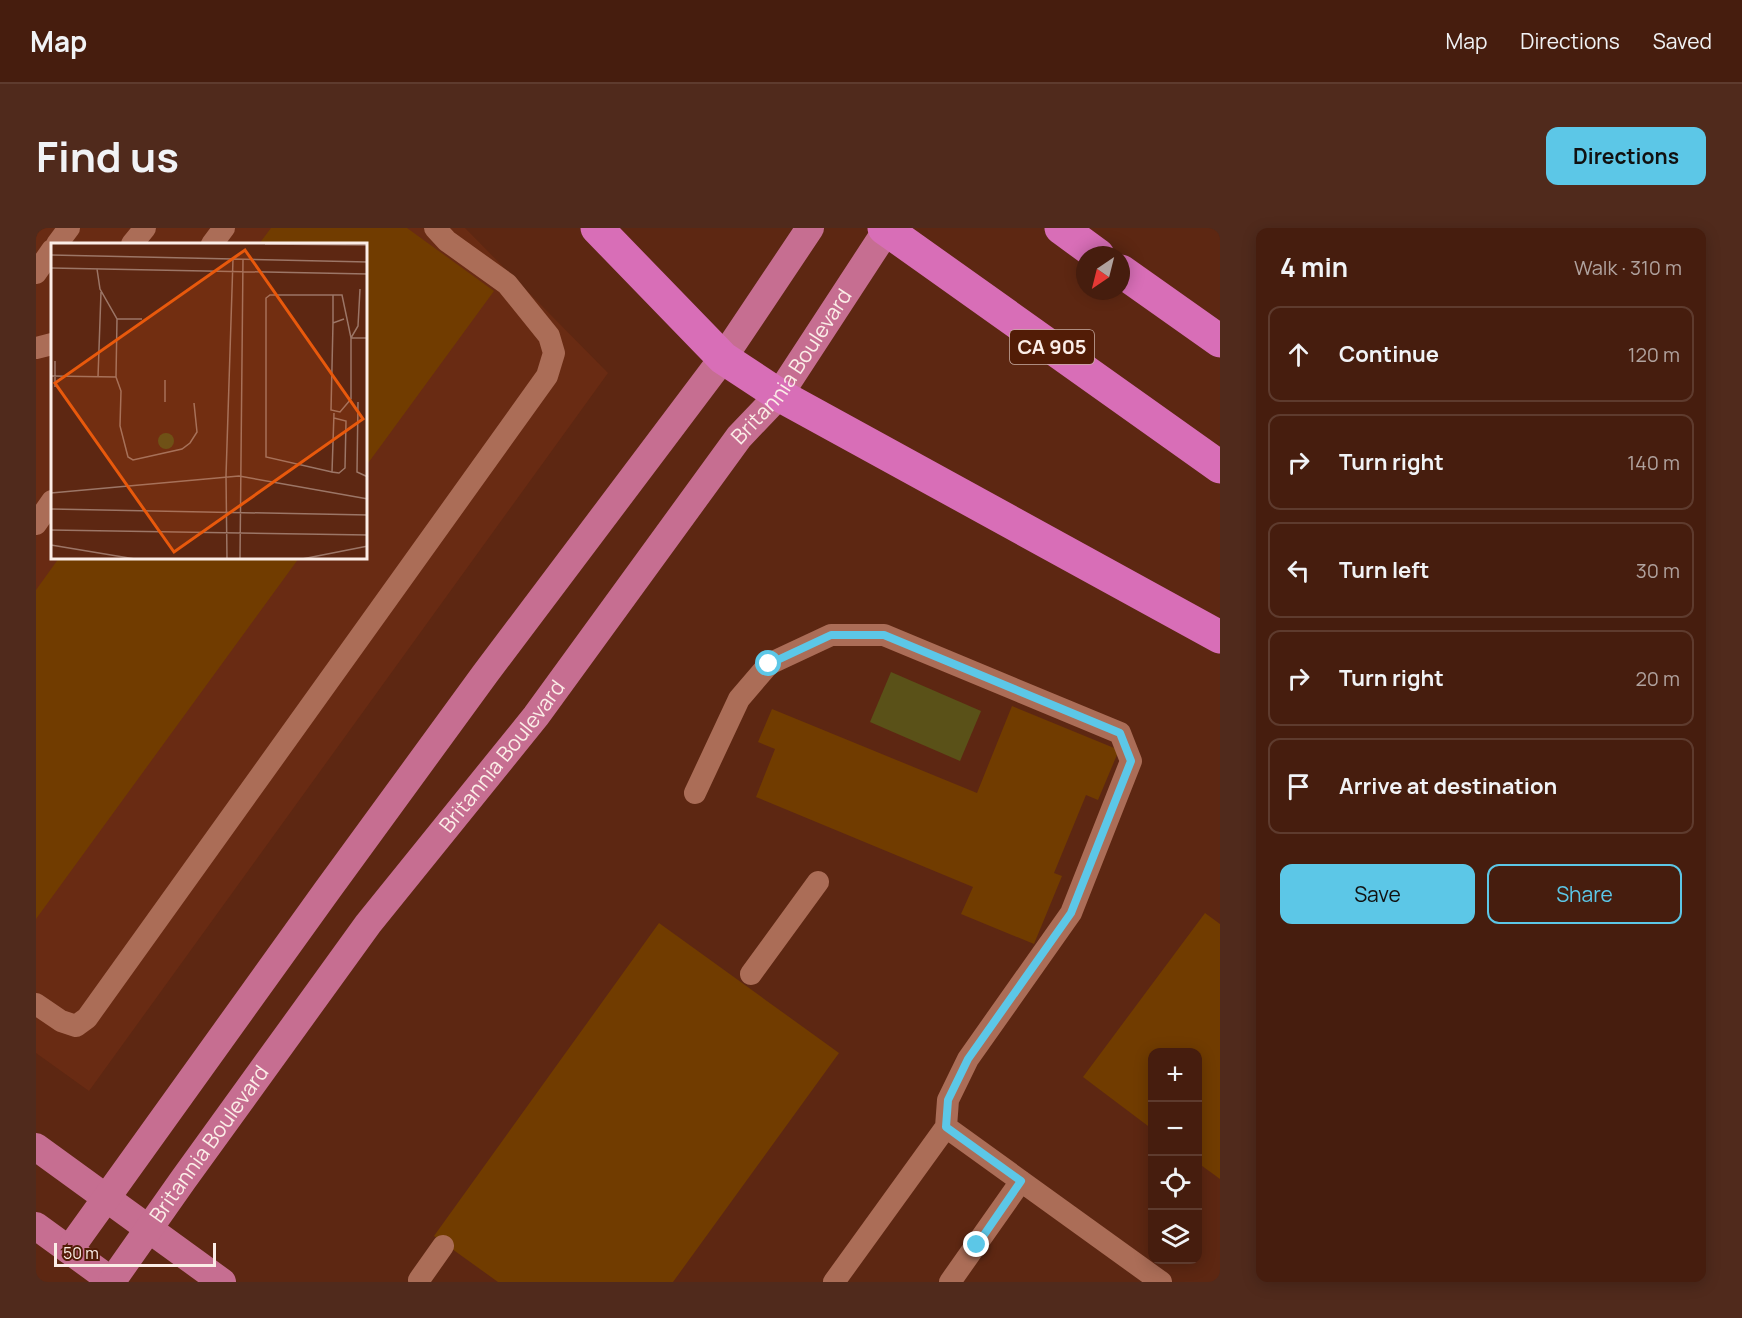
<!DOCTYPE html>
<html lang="en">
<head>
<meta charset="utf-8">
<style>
  body { margin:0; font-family:Manrope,sans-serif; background:#502a1c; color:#f1f3f6 }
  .controls { position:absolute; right:18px; bottom:18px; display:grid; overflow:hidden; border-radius:12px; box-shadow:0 3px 15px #0003 }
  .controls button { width:54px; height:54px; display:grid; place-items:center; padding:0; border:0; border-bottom:2px solid #5e3b2e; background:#461d0e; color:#f1f3f6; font:30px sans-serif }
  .compass { position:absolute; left:1040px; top:18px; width:54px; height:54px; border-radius:50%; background:#461d0e; box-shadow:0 3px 15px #0003; rotate:215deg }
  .scale { position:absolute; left:18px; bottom:15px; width:162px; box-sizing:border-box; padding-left:6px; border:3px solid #fbede7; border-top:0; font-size:16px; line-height:21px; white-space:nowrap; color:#fbede7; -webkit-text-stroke:4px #521c06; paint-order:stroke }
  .stop { position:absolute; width:18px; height:18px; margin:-14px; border:4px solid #5cc7e7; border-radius:50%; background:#fff }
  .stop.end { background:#5cc7e7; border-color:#fff; box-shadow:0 2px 6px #0008 }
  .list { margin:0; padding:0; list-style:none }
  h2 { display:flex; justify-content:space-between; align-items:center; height:78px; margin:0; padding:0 24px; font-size:26px }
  h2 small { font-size:20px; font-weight:400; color:#b0a29e }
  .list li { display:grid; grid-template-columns:39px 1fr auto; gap:18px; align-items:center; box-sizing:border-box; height:96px; margin:0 12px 12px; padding:0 12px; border:2px solid #5e3b2e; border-radius:12px }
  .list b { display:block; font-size:22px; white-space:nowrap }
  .list em { font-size:20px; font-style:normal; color:#b0a29e }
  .actions { display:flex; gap:12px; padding:18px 24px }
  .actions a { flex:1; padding:14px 0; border:2px solid #5cc7e7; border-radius:12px; text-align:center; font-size:21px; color:#5cc7e7 }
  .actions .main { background:#5cc7e7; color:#111 }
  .icon { flex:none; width:33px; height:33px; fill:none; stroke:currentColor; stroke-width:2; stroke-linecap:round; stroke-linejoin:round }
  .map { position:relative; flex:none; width:1184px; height:1054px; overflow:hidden; border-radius:12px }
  header { display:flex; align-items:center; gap:36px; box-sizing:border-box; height:84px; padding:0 30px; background:#461d0e; border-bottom:2px solid #5e3b2e }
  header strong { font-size:28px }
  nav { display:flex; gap:33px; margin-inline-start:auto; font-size:21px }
  .intro { display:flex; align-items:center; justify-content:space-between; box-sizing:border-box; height:144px; padding:0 36px }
  h1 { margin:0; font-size:42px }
  .button { padding:15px 27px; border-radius:12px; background:#5cc7e7; color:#111; font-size:21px; font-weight:700 }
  main { display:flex; gap:36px; padding:0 36px }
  aside { flex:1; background:#461d0e; border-radius:12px; box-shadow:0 3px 15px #0003 }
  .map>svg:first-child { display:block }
  .built { fill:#692b13; fill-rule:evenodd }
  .green { fill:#5a5118 }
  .building { fill:#713c00 }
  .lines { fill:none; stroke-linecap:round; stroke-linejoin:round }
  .minor { stroke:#ab6d57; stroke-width:22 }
  .major { stroke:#c66e91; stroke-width:28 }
  .highway { stroke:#d86eb7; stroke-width:33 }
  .route { stroke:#5cc7e7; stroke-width:8 }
  .labels { text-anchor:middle; stroke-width:4.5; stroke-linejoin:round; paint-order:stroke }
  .shield { fill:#521c06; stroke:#c8aea4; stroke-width:1.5 }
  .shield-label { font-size:20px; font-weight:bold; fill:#fbede7 }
  .street-label { font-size:21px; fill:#fbede7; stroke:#521c06 }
  .inset-road { fill:none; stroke:#9c7667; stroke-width:1.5 }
  .view { fill:#e8590c; fill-opacity:0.15; stroke:#e8590c; stroke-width:3 }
  .inset-edge { fill:none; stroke:#fbede7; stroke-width:3 }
</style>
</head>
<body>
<header>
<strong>Map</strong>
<nav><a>Map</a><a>Directions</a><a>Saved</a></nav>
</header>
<div class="intro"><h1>Find us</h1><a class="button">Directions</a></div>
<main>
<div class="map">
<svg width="1184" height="1054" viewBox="0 0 1184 1054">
  <rect width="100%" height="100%" fill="#5d2712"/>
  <path class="built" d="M0,0H429L572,145L53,863L0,825ZM16,16H330V330H16Z"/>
  <path class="green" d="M855,444L945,483L924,533L834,494Z"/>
  <path class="building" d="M235,0H371L458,63L330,238V16H223Z
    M23,330H263L0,691V362Z
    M976,478L1083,522L1062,572L1050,567L1018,645L1026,648L998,716L925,686L937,659L720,569L739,521L722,514L736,481L941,565Z
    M1169,685L1184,696V951L1162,935V824H1116V901L1047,849Z
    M623,695L803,825L637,1054H462L398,1008Z"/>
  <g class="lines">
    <path class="minor" d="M21,16L33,0
      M96,16L109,0
      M176,16L188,0
      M0,45L16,22
      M0,120L16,116
      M0,296L16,273
      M659,565L703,471L733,436L795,407H848L1084,505L1095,533L1035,685L932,831L912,872L910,899L1125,1054
      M715,746L782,654
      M0,776L25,793L40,798L51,790L511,148L518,125L513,108L471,56L411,13L399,0
      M383,1052L407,1018
      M798,1054L910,899
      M914,1054L985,953"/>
    <g class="major">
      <path d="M0,919L186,1054"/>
      <path d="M0,998L77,1054"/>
      <path d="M33,1022L290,664L449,446L687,130L774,0"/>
      <path id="s1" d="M76,1053L147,952L332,696L500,488L703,209L743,167L852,0"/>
    </g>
    <path class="highway" d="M561,0L687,130L743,167L1184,409
      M848,0L1184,239
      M1025,0L1062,27
      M1085,43L1184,113"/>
  </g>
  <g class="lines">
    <path class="route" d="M733,436L795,407H848L1084,505L1095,533L1035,685L932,831L912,872L910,899L985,953L941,1017"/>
  </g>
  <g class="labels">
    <rect class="shield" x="974" y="102" width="84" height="34" rx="4.5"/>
    <g class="shield-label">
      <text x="1016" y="126">CA 905</text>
    </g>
    <g class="street-label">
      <text dy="7" stroke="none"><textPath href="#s1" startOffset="1140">Britannia Boulevard</textPath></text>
      <text dy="7" stroke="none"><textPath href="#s1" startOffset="654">Britannia Boulevard</textPath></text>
      <text dy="7" stroke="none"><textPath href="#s1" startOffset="168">Britannia Boulevard</textPath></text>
    </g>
  </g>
  <g transform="translate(15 15)">
    <rect width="316" height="316" fill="#5d2712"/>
    <path d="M107 198a8 8 0 1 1 16 0a8 8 0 1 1-16 0Z" fill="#5a5118"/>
    <path class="inset-road" d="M214,1L317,2M0,12L317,19M0,25L317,31M46,26L49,46L66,76L65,134M282,52V80L293,76M66,76H91M282,80L280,167L289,169L300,156M0,133L65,134L70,148L69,183L77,214L82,217L131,206L139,200L146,189L143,160M47,134L50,49M4,144V118M300,156V95H317M114,159V137M307,159L306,229L317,234M283,175L295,178L294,225L288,230L281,229L283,170M281,229L215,214V55L219,52H291L300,95L307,83L309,46M0,250L188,233L317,256M0,266L317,272M0,287L317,292M0,302L84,316M176,316L175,233L182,16M189,316L192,16M251,316L317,303"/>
    <path class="view" d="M194,7L312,176L123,309L4,140Z"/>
    <rect width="316" height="316" class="inset-edge"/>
  </g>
</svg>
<div class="controls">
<button>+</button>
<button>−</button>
<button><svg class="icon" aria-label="locate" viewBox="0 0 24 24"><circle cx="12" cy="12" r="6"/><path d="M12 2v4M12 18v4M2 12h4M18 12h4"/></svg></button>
<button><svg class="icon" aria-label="layers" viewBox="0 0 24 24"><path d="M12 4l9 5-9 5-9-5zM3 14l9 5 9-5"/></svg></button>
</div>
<svg class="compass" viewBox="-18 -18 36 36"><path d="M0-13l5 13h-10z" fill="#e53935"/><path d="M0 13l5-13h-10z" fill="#b0a29e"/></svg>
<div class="scale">50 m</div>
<div class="stop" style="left:733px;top:436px"></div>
<div class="stop end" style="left:941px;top:1017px"></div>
</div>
<aside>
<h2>4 min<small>Walk · 310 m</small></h2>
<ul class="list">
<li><svg class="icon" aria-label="ahead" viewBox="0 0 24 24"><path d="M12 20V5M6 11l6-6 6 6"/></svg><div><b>Continue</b></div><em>120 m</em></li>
<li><svg class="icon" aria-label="right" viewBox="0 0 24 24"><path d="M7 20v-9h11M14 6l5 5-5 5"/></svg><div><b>Turn right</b></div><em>140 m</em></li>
<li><svg class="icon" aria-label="left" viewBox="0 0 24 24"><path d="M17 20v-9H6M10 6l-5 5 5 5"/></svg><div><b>Turn left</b></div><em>30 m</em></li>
<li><svg class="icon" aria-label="right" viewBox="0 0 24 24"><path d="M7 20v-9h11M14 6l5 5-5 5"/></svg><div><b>Turn right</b></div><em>20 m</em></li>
<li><svg class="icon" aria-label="arrive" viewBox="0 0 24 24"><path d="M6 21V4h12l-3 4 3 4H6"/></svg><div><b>Arrive at destination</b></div></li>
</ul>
<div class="actions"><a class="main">Save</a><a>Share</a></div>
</aside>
</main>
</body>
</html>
